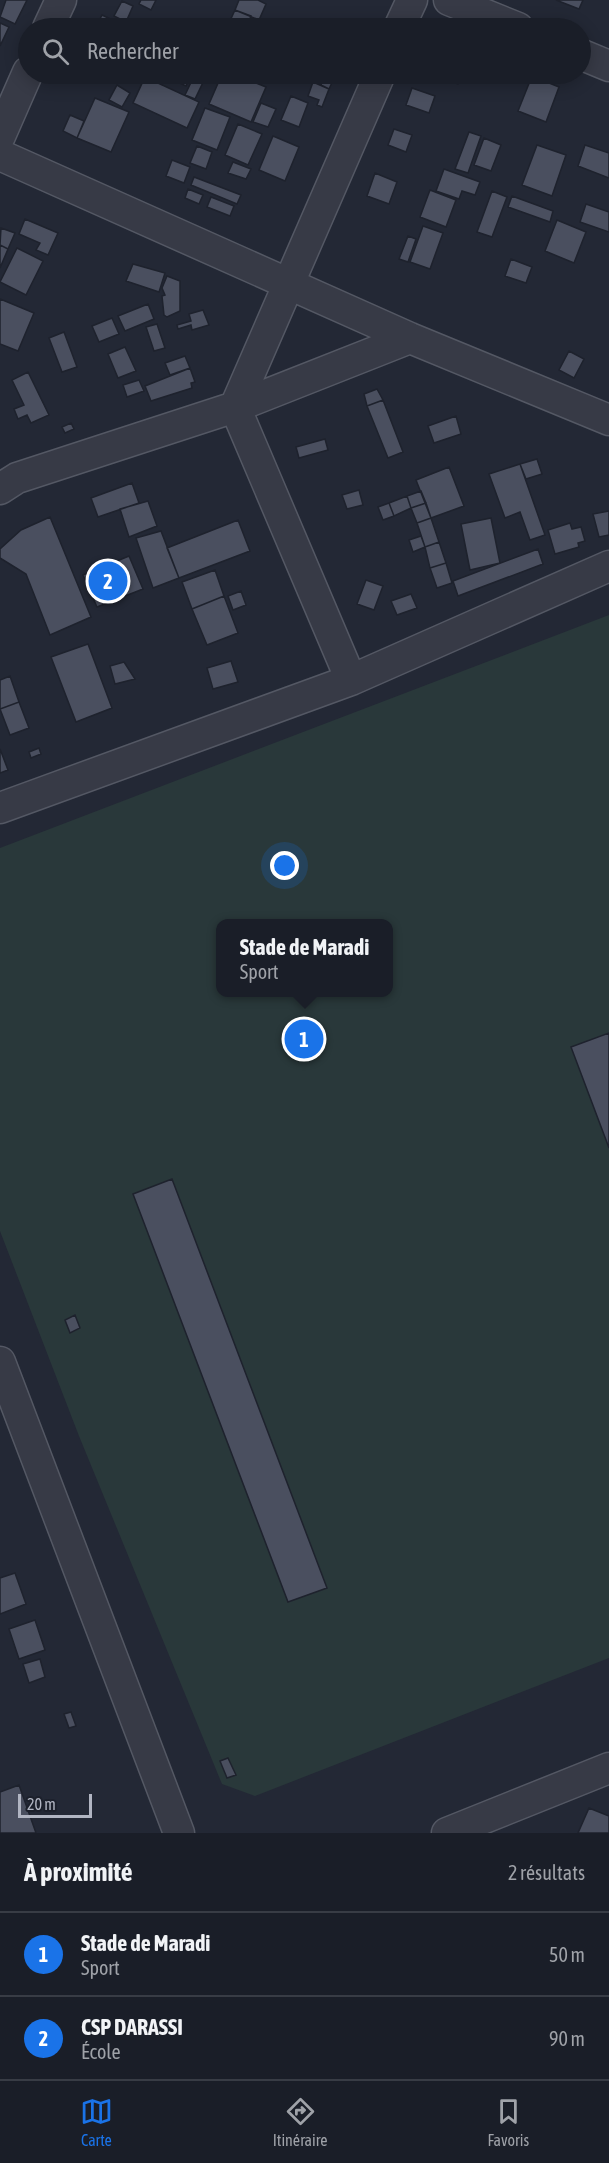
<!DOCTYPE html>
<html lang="fr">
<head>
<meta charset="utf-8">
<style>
  body { margin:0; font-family:"Asap Condensed",sans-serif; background:#232730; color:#f1f3f6 }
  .scale { position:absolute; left:18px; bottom:15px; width:74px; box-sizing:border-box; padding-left:6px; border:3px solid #b1b5c2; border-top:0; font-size:16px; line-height:21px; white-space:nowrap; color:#b1b5c2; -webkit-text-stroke:4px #1c202b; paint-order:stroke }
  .you { position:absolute; left:285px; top:866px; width:21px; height:21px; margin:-15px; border:4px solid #fff; border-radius:50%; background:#1a73e8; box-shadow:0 0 0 9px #1a73e833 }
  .badge { display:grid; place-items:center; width:39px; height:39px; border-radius:50%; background:#1a73e8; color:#fff; font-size:20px; font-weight:700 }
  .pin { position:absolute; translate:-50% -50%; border:3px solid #fff; box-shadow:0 2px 6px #0006 }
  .popup { position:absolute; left:216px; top:919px; width:177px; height:78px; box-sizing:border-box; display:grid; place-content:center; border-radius:12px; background:#1a1e28; filter:drop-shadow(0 2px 4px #0005); font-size:20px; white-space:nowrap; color:#9fa2a8 }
  .popup b { font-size:22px; color:#f1f3f6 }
  .popup::after { content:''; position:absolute; left:50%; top:100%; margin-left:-12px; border:12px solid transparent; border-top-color:#1a1e28 }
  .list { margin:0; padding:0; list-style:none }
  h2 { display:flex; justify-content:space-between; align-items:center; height:78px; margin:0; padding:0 24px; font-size:26px }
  h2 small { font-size:20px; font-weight:400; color:#9fa2a8 }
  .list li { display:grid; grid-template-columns:39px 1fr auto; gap:18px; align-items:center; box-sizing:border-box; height:84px; padding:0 24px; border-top:2px solid #383c45 }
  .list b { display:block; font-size:22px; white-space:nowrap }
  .list p { margin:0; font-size:20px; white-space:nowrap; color:#9fa2a8 }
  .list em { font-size:20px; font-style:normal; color:#9fa2a8 }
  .icon { flex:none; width:33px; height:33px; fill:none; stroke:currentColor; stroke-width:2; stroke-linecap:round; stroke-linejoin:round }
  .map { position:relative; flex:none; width:609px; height:1833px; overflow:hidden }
  .search { position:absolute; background:#1a1e28; box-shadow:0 3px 15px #0003; left:18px; right:18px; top:18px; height:66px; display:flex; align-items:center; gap:15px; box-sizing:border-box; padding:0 21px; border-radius:33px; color:#9fa2a8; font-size:22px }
  .sheet { height:246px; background:#1a1e28 }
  nav { display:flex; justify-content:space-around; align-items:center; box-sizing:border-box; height:84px; border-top:2px solid #383c45; background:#1a1e28; font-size:16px; color:#9fa2a8 }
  nav a { display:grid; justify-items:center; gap:3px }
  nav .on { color:#1a73e8 }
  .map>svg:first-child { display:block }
  .green { fill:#29383a; fill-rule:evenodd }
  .building { fill:#4a4f5f; stroke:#1e222d; stroke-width:1.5 }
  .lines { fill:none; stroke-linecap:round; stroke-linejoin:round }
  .minor-casing { stroke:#545864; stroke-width:33 }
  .minor { stroke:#373a46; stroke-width:30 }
</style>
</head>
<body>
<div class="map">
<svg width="609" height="1833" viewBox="0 0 609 1833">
  <rect width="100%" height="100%" fill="#232835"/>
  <path class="green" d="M609,615V1658L255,1796L222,1784L79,1436L0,1231V848ZM220,924H388V992H220Z"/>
  <path class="building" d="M6,0H27L15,24L0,17Z
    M141,0H156L151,10L139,4Z
    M239,0H258L266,4L259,20L235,10Z
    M556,0H583L579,9Z
    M122,1L133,6L126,22L114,16Z
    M235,10L251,16L246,28L229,23Z
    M102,15L129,28H105L97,25Z
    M216,20L228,26L227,28H211Z
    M0,23L9,27L0,46Z
    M176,74H191L186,86L173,80Z
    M195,74H207L195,99L185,95Z
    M222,74H234L266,87L251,122L209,104Z
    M257,74H279L276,81Z
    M304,74H326L322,81Z
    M326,74H336L329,89L321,85Z
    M445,74H462L458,84L443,78Z
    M532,76L559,87L546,122L518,111Z
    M145,77L199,102L187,128L133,103Z
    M313,82L329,89L322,107L317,105L319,100L308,96Z
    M117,85L130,93L122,107L109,100Z
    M412,88L435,96L429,113L406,105Z
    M291,96L308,103L299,127L281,120Z
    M95,98L129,112L111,152L77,138Z
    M261,103L276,109L268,127L253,122Z
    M205,108L230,117L217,150L192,140Z
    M70,115L84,121L77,138L63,131Z
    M238,124L262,134L248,165L225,155Z
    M394,129L412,135L406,152L388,145Z
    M469,132L481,136L468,173L455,169Z
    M273,136L299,147L285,181L259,170Z
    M484,138L501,145L491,171L474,165Z
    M537,145L566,155L552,196L522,185Z
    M585,145L609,153V178L578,166Z
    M197,146L212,152L206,169L190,163Z
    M172,160L190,167L184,183L166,176Z
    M233,162L251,169L246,179L228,173Z
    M444,169L480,182L475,195L462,191L459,199L436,191Z
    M375,173L397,182L389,204L367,196Z
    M194,177L241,195L237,204L191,185Z
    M188,189L203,195L199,204L185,198Z
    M430,190L456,200L446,227L420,217Z
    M492,191L507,197L492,237L477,232Z
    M512,196L553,211L550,222L508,207Z
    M211,197L234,206L230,216L207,207Z
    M586,204L609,212V232L580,222Z
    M25,219L58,233L48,255L36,250L40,243L19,234Z
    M557,220L586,232L574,263L545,251Z
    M423,226L443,233L430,269L410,262Z
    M1,228L15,233L8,249L0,245Z
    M408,236L416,239L408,262L399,259Z
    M0,245L8,249L0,268Z
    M17,248L43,261L26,295L0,282Z
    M511,259L532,267L526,283L505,276Z
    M133,264L165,273L159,292L126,281Z
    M167,276L180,281V311L167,317L164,315L162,296L165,295L162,288Z
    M0,299L34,313L18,351L0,344Z
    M148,304L154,319L125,331L118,316Z
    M203,310L209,325L192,330L191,325L178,329L177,325L191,321L189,314Z
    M112,318L119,334L99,342L92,326Z
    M157,324L165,348L154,351L146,327Z
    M64,332L77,367L62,372L49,338Z
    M125,347L136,371L118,378L108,354Z
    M569,351L584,359L574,378L559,370Z
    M185,356L190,368L170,375L165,363Z
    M190,368L195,382L191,383L192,388L151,401L145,386Z
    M28,372L49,415L31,423L27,415L18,419L14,409L24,405L12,380Z
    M139,380L144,391L127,397L123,385Z
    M377,389L383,400L367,406L364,394Z
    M383,400L403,452L388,458L367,406Z
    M456,416L461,434L434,443L428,426Z
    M71,423L74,429L65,433L62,427Z
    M325,439L328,450L299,458L296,447Z
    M537,459L542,474L526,479L520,464Z
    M520,464L545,535L530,540L520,512L505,518L489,474Z
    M449,467L464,506L431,518L416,480Z
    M132,483L139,503L98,517L91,498Z
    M359,490L363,505L347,509L342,495Z
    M421,491L426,503L411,508L407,496Z
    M407,496L411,508L394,516L389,503Z
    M148,501L157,526L129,537L120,509Z
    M389,503L394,516L383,520L378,507Z
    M426,503L431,518L417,523L411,508Z
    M609,511V535L599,537L593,514Z
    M50,517L91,617L50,635L26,574L0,558V549L21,530Z
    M431,518L439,542L425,547L417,523Z
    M491,518L500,563L470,570L461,524Z
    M238,520L250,551L179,578L167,548Z
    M570,523L572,529L581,527L585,541L578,543L579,547L555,554L548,530Z
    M161,531L179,578L153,588L136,538Z
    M421,536L425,547L413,552L409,540Z
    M439,542L446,563L430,568L425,547Z
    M538,549L543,564L458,596L453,581Z
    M129,556L143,589L97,607L83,575Z
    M446,563L452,583L437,588L430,568Z
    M215,570L224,596L192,609L182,582Z
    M366,580L383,586L374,610L357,604Z
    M241,591L246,605L233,610L228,596Z
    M411,594L417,608L397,615L391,601Z
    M224,596L238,633L207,645L192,609Z
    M88,644L112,708L76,722L51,657Z
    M231,661L238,682L213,689L207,668Z
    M124,662L135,679L115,684L110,666Z
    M10,676L19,702L0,709V680Z
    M19,702L29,728L10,735L0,709Z
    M39,748L41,754L31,758L29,752Z
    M0,749L8,770L0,773Z
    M609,1033V1148L571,1047Z
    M172,1179L327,1588L288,1602L133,1194Z
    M75,1315L80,1328L70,1333L65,1320Z
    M15,1573L26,1604L0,1614V1578Z
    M35,1620L45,1650L19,1659L9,1629Z
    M40,1659L45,1677L29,1683L23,1664Z
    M71,1712L76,1726L69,1728L64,1714Z
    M228,1758L236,1775L227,1778L220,1761Z
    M19,1785L36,1833H0V1792Z
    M589,1808L609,1816V1833H578Z"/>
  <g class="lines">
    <g class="minor-casing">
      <path id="minor" d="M449,0L518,28
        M48,28L61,0
        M399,28L412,0
        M580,54L609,66
        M0,136L28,72
        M0,155L410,338L609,420
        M0,489L17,478L235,407L410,338
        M351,680L235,407L380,74
        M0,808L351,680L609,566
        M0,1362L179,1833
        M447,1833L609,1768"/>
    </g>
    <use href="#minor" class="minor"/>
  </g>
</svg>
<div class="scale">20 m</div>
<div class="you"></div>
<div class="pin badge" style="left:304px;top:1039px">1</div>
<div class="popup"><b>Stade de Maradi</b>Sport</div>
<div class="pin badge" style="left:108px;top:581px">2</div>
<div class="search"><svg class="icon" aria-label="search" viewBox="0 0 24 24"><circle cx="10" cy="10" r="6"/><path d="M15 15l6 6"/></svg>Rechercher</div>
</div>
<section class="sheet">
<h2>À proximité<small>2 résultats</small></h2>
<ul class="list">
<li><span class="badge">1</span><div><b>Stade de Maradi</b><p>Sport</p></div><em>50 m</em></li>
<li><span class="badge">2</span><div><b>CSP DARASSI</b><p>École</p></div><em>90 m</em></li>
</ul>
</section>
<nav>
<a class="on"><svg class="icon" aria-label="map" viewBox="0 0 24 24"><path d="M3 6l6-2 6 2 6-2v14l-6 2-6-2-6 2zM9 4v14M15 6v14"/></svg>Carte</a>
<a><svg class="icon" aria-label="directions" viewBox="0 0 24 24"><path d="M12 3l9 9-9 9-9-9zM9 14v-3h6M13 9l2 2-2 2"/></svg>Itinéraire</a>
<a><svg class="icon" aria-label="saved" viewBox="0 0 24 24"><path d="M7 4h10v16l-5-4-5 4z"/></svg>Favoris</a>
</nav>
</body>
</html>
